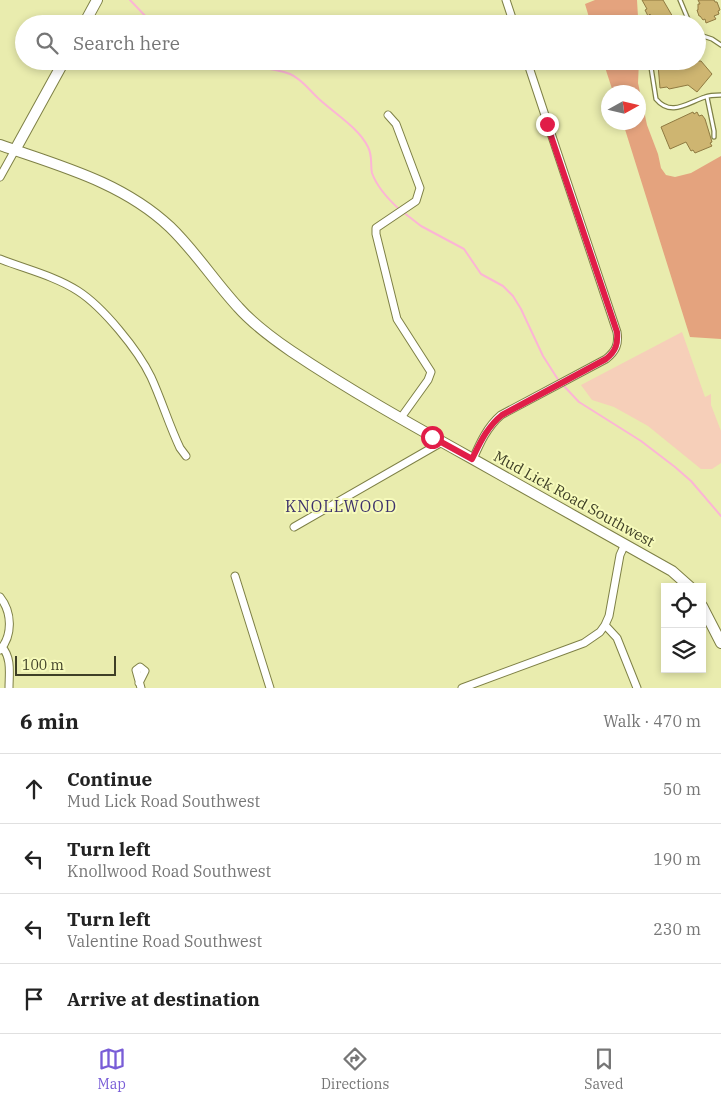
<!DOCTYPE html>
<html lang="en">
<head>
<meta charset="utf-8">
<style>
  body { margin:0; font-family:"IBM Plex Serif",serif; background:#f6f6f6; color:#222 }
  .controls { position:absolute; right:15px; bottom:15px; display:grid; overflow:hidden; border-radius:0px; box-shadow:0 2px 8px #0003 }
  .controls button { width:45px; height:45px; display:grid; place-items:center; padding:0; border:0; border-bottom:1px solid #e0e0e0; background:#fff; color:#222; font:25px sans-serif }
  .compass { position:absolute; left:601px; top:85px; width:45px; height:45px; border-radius:50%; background:#fff; box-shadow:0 2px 8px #0003; rotate:82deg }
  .scale { position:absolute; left:15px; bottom:12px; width:101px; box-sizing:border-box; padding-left:5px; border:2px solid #3e3f26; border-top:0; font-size:14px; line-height:18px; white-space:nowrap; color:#3e3f26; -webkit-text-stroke:4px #f6fabb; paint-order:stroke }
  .stop { position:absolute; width:15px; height:15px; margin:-11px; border:4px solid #e11d48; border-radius:50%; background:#fff }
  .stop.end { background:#e11d48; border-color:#fff; box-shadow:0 1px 5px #0008 }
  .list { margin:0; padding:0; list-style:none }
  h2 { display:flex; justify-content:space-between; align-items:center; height:65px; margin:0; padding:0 20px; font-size:21px }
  h2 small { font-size:16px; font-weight:400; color:#767676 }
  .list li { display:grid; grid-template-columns:32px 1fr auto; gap:15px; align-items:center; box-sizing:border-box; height:70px; padding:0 20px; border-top:1px solid #e0e0e0 }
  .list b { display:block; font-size:19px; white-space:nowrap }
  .list p { margin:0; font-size:16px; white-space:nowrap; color:#767676 }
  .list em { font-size:16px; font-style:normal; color:#767676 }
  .icon { flex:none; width:28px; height:28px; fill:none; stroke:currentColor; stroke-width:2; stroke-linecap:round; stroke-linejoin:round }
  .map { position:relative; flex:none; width:721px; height:688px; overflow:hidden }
  .search { position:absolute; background:#fff; box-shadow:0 2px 8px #0003; left:15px; right:15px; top:15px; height:55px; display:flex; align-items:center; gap:12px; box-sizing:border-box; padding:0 18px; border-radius:28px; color:#767676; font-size:19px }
  .sheet { height:345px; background:#fff }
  nav { display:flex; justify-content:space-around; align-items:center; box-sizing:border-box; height:70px; border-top:1px solid #e0e0e0; background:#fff; font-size:14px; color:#767676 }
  nav a { display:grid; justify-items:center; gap:2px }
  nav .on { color:#795dd7 }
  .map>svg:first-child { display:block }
  .green { fill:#f6cfb9 }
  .forest { fill:#e4a37e }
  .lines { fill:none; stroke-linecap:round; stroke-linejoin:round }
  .stream { stroke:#fcb5d5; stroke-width:2 }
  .building { fill:#ceb571; stroke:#8f7a41 }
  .lane-casing { stroke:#7e8046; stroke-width:5.5 }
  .street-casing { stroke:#7e8046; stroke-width:9 }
  .secondary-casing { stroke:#7e8046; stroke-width:12 }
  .lane { stroke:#fff; stroke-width:3 }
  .street { stroke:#fff; stroke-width:7 }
  .secondary { stroke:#fff; stroke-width:10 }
  .route { stroke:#e11d48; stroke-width:6 }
  .labels { text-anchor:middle; stroke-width:4; stroke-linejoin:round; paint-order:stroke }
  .street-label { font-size:15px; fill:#3e3f26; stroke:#f6fabb }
  .neighbourhood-label { font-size:16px; letter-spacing:1px; fill:#3d316c; stroke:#f6fabb }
</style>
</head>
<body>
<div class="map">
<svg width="721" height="688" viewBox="0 0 721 688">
  <rect width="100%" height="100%" fill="#e9ecae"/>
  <path class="green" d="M682,332L705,397L711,394V405L721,431V463L712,469H701L648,426L614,407L592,400L581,385Z"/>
  <path class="forest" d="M595,0H637L638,17L642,24H591L585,4Z
    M603,61H639L638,83L647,125L658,154L661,168L666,175L675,177L691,173L721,156V339L690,337L623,123L638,122V92H613Z"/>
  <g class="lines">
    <path class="stream" d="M130,0L153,24
      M206,61L212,63L220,61
      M227,61C247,68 270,66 290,74C302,79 310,91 319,99C334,113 359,128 368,147C373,157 370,164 372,173C377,187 388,199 399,209
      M403,212L421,226L464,249L481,274L503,286L513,296L521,309L543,356L559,381
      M562,384L579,402L641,441L675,467L691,481L721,516"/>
  </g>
  <path class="building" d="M642,0H663L677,24H656L650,14L648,16L645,10L647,9Z
    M698,0H714L715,2H717L720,10L718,11L719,14L714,16L716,19L706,23L705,19L703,20L700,16H699L697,10H698V4H700Z
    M674,61H701L712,74L697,92L688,85L669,89L667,87L660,88L658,65Z
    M693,112L694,114L697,112L699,116L702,115L705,119L712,142L710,143L712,146L695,153L693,150L691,151L686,142L670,149L661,127Z"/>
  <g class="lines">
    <g class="lane-casing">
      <path id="lane" d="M680,0L690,24
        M697,34L712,39L721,45
        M650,61L656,99C671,117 687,103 705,97C710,95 715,95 721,95
        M707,97L714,131V137"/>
    </g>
    <g class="street-casing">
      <path id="street" d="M506,0L514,24
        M388,115L396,124L420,188L416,201L376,228V234L397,319L431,372L428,380L400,419
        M0,177L15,150
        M0,259C25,269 55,276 78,291C103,307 138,350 151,377C162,401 169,425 180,448L186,456
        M473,459C480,443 487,427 501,415L606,359C616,351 619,344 617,332L527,61
        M294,527L442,442
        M625,544L620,555L609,616L605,625L617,638L637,688
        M235,576L270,688
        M0,597C12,612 13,635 0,650
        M2,647C12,658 9,674 9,688
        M139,683L145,671L140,667L136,670L141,688
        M462,688L584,643L600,632L605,625"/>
    </g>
    <g class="secondary-casing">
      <path id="secondary" d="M84,24L97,0
        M0,145C60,166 122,182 170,227C195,251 214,281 238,307C253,324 272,338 291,351C349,390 410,424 471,458C538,496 605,533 672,571L690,587
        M15,150L64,61
        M702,606L721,643"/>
    </g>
    <use href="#lane" class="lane"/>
    <use href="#street" class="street"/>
    <use href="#secondary" class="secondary"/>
  </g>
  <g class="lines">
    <path class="route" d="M432,437L472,459C480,443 487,427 502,415L606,359C616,351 618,344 617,332L547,124"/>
  </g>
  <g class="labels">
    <g class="street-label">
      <text transform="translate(574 499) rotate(29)" y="5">Mud Lick Road Southwest</text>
    </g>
    <g class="neighbourhood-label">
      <text x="341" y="512">KNOLLWOOD</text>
    </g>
  </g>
</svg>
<div class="controls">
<button><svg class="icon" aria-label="locate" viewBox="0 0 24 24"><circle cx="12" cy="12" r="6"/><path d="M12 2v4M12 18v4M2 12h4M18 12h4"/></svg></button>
<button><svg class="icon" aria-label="layers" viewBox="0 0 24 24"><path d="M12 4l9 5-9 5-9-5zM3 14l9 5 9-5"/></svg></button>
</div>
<svg class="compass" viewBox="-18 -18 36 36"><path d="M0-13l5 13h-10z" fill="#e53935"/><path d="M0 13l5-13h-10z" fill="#767676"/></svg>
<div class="scale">100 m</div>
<div class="stop" style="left:432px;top:437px"></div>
<div class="stop end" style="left:547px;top:124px"></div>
<div class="search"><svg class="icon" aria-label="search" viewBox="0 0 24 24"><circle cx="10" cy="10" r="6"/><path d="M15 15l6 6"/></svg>Search here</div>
</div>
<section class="sheet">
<h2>6 min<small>Walk · 470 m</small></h2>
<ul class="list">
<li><svg class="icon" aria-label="ahead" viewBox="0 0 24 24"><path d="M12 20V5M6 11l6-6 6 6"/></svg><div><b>Continue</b><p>Mud Lick Road Southwest</p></div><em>50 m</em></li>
<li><svg class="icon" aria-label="left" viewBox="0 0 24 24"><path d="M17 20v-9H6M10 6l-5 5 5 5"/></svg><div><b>Turn left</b><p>Knollwood Road Southwest</p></div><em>190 m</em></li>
<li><svg class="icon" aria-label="left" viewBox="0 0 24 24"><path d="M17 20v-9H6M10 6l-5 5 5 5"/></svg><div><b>Turn left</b><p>Valentine Road Southwest</p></div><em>230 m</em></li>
<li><svg class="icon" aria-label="arrive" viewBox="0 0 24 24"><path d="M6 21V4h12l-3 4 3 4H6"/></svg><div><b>Arrive at destination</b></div></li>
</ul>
</section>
<nav>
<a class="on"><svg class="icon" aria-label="map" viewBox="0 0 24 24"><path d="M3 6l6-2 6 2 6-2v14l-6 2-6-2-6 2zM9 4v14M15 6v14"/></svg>Map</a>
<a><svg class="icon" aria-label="directions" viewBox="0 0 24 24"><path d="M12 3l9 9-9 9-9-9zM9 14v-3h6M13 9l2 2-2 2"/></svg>Directions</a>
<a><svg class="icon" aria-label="saved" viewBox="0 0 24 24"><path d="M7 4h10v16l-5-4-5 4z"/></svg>Saved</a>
</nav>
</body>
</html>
